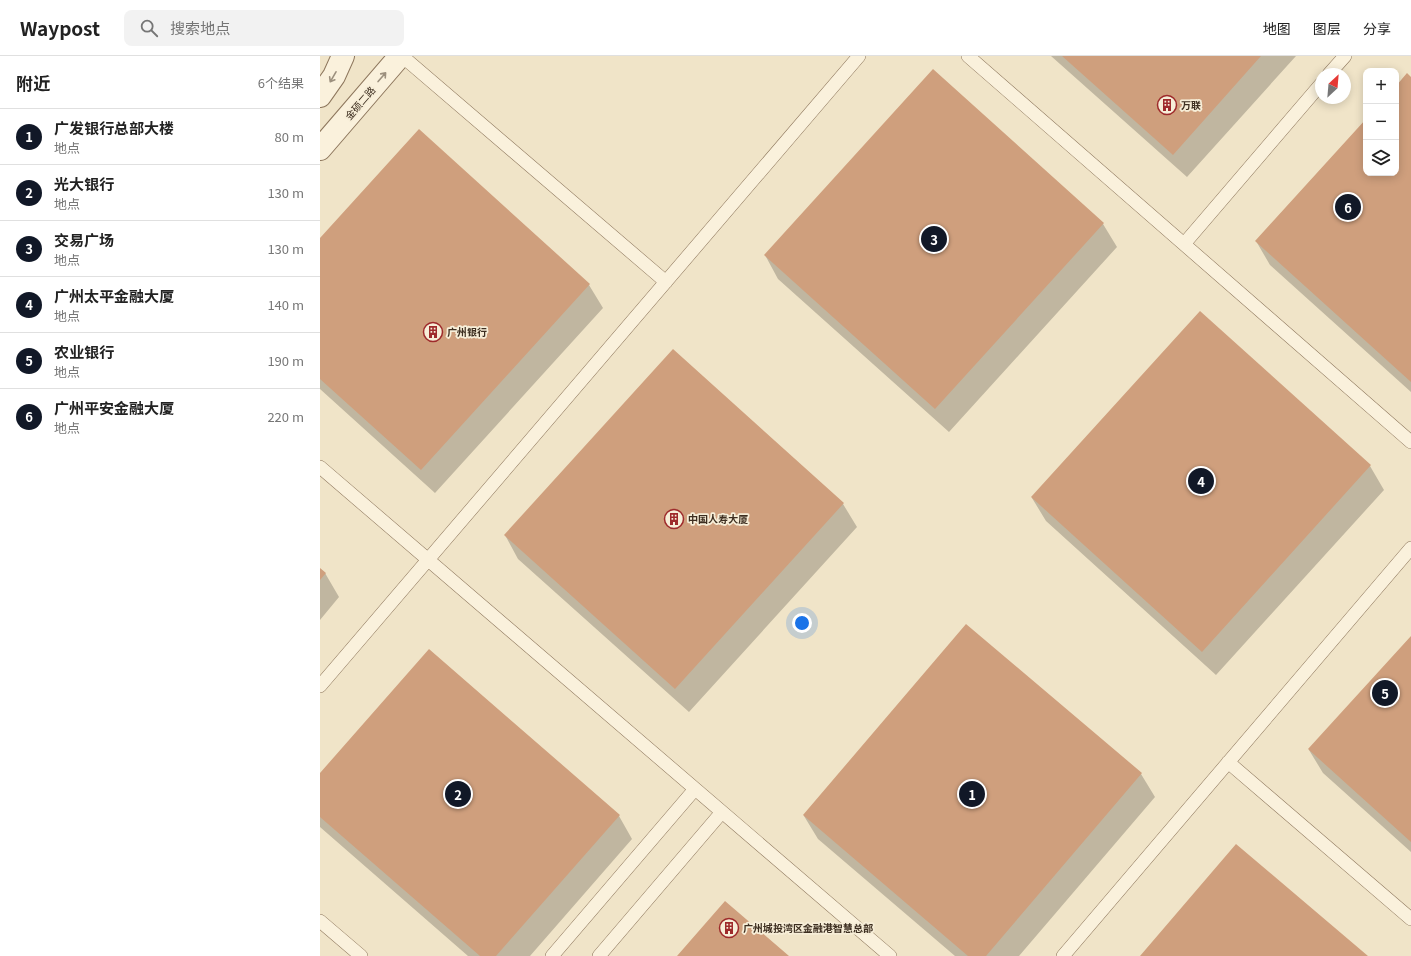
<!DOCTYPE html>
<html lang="zh">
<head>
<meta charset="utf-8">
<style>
  body { margin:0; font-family:Georgia,"Noto Sans SC",serif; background:#f2f2f2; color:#222 }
  .controls { position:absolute; right:12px; top:12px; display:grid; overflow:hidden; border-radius:8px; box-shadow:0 2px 10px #0003 }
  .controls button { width:36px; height:36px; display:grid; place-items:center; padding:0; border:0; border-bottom:1px solid #e0e0e0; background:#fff; color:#222; font:20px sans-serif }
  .compass { position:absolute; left:995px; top:12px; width:36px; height:36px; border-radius:50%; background:#fff; box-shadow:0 2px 10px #0003; rotate:26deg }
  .you { position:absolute; left:482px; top:567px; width:14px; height:14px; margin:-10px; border:3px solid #fff; border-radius:50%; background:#1a73e8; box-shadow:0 0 0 6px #1a73e833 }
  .badge { display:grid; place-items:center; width:26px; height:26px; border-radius:50%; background:#111827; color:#fff; font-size:13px; font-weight:700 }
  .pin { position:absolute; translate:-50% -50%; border:2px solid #fff; box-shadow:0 1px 4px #0006 }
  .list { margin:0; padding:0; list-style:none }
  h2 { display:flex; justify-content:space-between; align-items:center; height:52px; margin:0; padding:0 16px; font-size:17px }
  h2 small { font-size:13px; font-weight:400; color:#767676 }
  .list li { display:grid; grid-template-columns:26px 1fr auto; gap:12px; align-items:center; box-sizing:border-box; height:56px; padding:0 16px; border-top:1px solid #e0e0e0 }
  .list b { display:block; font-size:15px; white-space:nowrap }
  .list p { margin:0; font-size:13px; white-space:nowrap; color:#767676 }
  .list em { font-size:13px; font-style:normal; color:#767676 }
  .icon { flex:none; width:22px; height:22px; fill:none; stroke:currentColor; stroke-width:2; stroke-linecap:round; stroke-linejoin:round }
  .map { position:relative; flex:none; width:1091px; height:900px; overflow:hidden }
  header { display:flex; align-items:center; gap:24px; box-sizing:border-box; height:56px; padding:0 20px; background:#fff; border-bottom:1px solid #e0e0e0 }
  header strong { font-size:19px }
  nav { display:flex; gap:22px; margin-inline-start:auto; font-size:14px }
  .search { width:280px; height:36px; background:#f2f2f2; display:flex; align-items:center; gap:10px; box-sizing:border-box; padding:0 14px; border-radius:8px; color:#767676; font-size:15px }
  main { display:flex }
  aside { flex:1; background:#fff }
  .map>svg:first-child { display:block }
  .shadow { fill:#0003 }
  .building { fill:#cf9f7d }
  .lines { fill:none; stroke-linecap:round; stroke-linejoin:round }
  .pedestrian-casing { stroke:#8d765c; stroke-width:14 }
  .tertiary-casing { stroke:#8d765c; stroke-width:24 }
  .pedestrian { stroke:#faf1dc; stroke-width:13 }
  .tertiary { stroke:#faf1dc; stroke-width:22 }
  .oneway { stroke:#9c907e }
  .labels { text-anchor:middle; stroke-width:3.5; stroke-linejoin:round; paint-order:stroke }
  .street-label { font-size:10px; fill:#3d2e20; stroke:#f7eed8 }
  .poi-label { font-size:10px; font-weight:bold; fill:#3d2e20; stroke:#f7eed8; text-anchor:start }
</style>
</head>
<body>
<header>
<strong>Waypost</strong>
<div class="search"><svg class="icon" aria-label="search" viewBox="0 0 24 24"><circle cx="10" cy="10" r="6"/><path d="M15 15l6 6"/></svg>搜索地点</div>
<nav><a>地图</a><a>图层</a><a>分享</a></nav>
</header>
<main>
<aside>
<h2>附近<small>6个结果</small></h2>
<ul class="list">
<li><span class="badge">1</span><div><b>广发银行总部大楼</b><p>地点</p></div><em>80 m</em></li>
<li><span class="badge">2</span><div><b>光大银行</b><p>地点</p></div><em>130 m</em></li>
<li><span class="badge">3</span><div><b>交易广场</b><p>地点</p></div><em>130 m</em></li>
<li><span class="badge">4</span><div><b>广州太平金融大厦</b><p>地点</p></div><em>140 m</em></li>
<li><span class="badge">5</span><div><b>农业银行</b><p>地点</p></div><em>190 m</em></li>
<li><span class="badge">6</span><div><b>广州平安金融大厦</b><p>地点</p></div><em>220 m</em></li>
</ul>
</aside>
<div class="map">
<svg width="1091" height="900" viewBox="0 0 1091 900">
  <rect width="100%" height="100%" fill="#f0e4c8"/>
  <path class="shadow" d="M731,0H976L867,121Z
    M1091,22V336L950,209L936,185L1046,64V117H1076V31Z
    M783,168L797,191L629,376L458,223L445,199Z
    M0,184L269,229L283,252L115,437L0,333Z
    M880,257L1050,410L1064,434L896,619L726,465L712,442Z
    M523,448L537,471L369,656L198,503L185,479Z
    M0,513L5,517L19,541L0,564Z
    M1091,581V796L1003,717L989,694Z
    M0,718L299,760L312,783L210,900H148L0,771Z
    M821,718L835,741L699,900H635L498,783L484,760Z"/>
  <path class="building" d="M742,0H941L853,99Z
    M613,13L784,167L615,353L444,199Z
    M1087,17L1091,21V326L935,185L1046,63V117H1076V30Z
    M99,73L270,228L101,414L0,323V182Z
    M880,255L1051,409L882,596L711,441Z
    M353,293L524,447L355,633L184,479Z
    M0,512L6,517L0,524Z
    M646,568L822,717L666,900H648L483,759Z
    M1091,580V786L988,693Z
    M109,593L300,759L176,900H160L0,761V717Z
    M916,788L1048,900H820Z
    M405,845L469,900H357Z"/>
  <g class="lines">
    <g class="pedestrian-casing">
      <path id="pedestrian" d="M82,0L346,226
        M648,0L1091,386
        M1009,18L1025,0
        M864,188L1001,28
        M0,411L570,900
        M0,630L539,0
        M908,706L1091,863
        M0,865L41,900
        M232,900L375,733
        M279,900L402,756
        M743,900L1091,492"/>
    </g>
    <g class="tertiary-casing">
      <path id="tertiary" d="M0,40L14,20L23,0
        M0,93L80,0"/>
    </g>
    <use href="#pedestrian" class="pedestrian"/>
    <use href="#tertiary" class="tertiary"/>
  </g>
  <defs><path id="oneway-shaft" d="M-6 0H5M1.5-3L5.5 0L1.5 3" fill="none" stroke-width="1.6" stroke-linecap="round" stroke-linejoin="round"/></defs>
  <g class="oneway">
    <use href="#oneway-shaft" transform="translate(13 21) rotate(120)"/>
    <use href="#oneway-shaft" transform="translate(62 21) rotate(-49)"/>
  </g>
  <defs>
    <g id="building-ring" transform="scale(1)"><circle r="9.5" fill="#f7eed8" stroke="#9e2a2b" stroke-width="1.5"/><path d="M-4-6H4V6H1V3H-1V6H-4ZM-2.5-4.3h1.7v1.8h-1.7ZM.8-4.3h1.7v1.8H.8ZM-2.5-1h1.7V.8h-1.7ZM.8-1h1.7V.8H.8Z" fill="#9e2a2b"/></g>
  </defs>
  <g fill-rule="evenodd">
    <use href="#building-ring" x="847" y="49"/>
    <use href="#building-ring" x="113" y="276"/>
    <use href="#building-ring" x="354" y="463"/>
    <use href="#building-ring" x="409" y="872"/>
  </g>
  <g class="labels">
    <g class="street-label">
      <text transform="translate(40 47) rotate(-49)" y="4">金硕二路</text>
    </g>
    <g class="poi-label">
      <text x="861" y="53">万联</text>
      <text x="127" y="280">广州银行</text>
      <text x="368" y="467">中国人寿大厦</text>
      <text x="423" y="876">广州城投湾区金融港智慧总部</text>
    </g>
  </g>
</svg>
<div class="controls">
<button>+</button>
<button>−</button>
<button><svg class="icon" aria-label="layers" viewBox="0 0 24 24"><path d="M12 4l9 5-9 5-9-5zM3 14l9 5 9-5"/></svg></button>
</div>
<svg class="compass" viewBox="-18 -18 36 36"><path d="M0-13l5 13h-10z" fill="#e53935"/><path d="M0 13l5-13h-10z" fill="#767676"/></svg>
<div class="you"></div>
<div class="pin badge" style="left:652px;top:738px">1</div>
<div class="pin badge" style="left:138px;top:738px">2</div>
<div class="pin badge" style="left:614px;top:183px">3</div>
<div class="pin badge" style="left:881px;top:425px">4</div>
<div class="pin badge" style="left:1065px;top:637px">5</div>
<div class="pin badge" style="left:1028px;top:151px">6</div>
</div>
</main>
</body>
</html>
